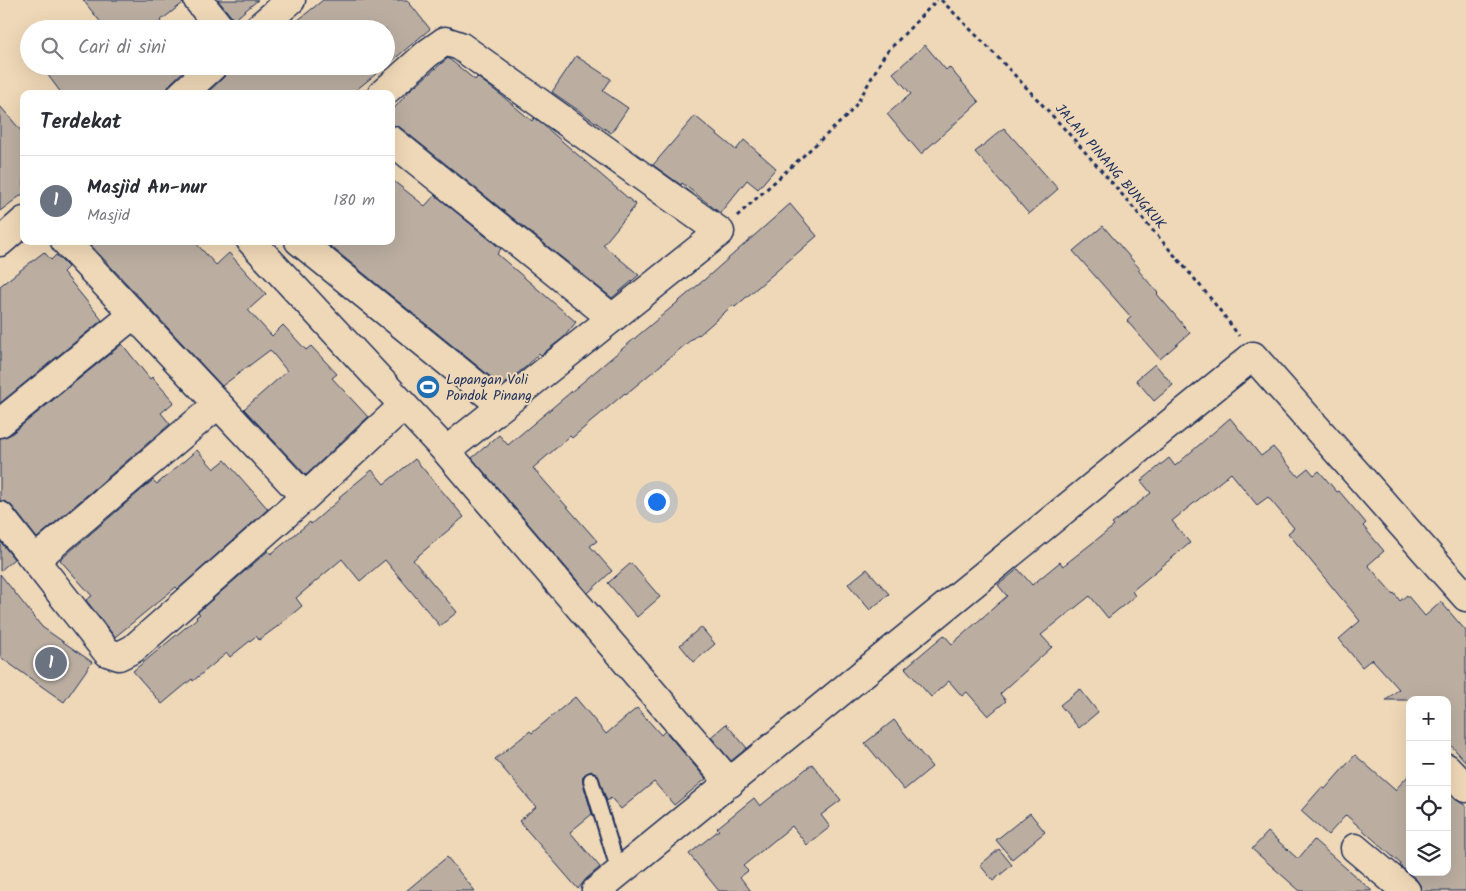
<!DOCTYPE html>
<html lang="id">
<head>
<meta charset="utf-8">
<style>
  body { margin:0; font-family:Kalam,sans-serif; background:#f7f7f7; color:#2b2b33 }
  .controls { position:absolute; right:15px; bottom:15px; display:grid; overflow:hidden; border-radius:10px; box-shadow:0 5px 20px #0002 }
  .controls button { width:45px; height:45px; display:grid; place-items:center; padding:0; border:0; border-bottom:1px solid #e1e1e2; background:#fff; color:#2b2b33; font:25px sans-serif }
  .you { position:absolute; left:656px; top:501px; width:18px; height:18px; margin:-12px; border:4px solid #fff; border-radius:50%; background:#1a73e8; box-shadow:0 0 0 8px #1a73e833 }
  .badge { display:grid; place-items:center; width:32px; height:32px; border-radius:50%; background:#7c3aed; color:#fff; font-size:16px; font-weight:700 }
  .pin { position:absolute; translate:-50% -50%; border:2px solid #fff; box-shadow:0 1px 5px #0006 }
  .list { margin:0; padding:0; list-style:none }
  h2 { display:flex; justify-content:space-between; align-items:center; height:65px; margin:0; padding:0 20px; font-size:21px }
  h2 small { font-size:16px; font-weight:400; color:#7c7c81 }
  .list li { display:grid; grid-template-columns:32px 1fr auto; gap:15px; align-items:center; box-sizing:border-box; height:90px; padding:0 20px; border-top:1px solid #e1e1e2 }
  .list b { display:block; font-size:19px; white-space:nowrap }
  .list p { margin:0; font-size:16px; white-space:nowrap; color:#7c7c81 }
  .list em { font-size:16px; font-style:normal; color:#7c7c81 }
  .icon { flex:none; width:28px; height:28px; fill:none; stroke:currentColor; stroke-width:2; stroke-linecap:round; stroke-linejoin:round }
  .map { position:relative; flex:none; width:1466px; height:891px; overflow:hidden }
  .search { position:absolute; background:#fff; box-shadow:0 5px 20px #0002; left:20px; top:20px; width:375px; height:55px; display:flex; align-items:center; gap:12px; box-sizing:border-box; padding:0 18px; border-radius:28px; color:#7c7c81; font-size:19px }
  .panel { position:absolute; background:#fff; box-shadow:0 5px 20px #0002; left:20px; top:90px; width:375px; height:155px; border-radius:10px }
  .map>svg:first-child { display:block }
  .building { fill:#bbaea1; stroke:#1b2f5e }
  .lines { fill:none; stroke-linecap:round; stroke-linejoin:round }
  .lane-casing { stroke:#1b2f5e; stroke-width:18 }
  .street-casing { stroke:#1b2f5e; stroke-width:31 }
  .secondary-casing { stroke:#1b2f5e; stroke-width:31 }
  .path { stroke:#1b2f5e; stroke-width:3; stroke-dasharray:4 4; stroke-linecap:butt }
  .lane { stroke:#efd8b7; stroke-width:14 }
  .street { stroke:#efd8b7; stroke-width:28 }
  .secondary { stroke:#efd8b7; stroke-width:28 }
  .labels { text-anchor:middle; stroke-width:4; stroke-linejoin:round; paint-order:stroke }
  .street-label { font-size:14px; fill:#1b2f5e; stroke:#efd8b7 }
  .poi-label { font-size:14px; fill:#1b2f5e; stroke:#efd8b7; text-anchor:start }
</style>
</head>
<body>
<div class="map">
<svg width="1466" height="891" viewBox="0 0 1466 891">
  <rect width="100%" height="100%" fill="#efd8b7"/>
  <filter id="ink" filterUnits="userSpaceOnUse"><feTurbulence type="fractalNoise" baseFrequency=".02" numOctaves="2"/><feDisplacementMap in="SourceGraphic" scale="10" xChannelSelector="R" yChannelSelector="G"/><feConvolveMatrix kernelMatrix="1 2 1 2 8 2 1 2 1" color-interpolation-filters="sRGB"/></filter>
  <g filter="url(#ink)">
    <path class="building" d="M83,0H183V3L160,21L166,29H106Z
      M218,0H258L234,20Z
      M323,0H407L430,29L386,66V29H287Z
      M925,45L946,70L949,67L979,102L921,154L887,114L911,94L893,73Z
      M576,56L611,79L603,91L628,108L611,133L552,92Z
      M448,58L475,80L477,77L501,95L532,121L534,118L542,124L636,205L603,245L639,275L612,298L401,128L391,125V112L410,90Z
      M57,66H189L171,83L167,89V94H62L47,74Z
      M228,66H386L351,94H206L224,77L228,71Z
      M0,106L24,134V193L0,211Z
      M695,116L736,150L744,140L776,168L758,189L747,180L720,213L682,183L681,185L653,165Z
      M1004,128L1058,189L1029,214L975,152Z
      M391,179L425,206L435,195L501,249L497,254L576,322L564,337L541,355L539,353L528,365L502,386L324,241H391Z
      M790,204L817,236L735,307L733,305L699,335L698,334L626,394L625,393L572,438L570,436L533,468L597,541L590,546L612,571L588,593L472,458L499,435L508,445L704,280Z
      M1103,226L1140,269L1138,270L1158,293L1157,294L1190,333L1160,359L1127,321L1131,317L1073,251Z
      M87,241H194L216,265L229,253L266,294L248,310L272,336L283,325L306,350L311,346L337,374L332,378L368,417L306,475L244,409L287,371L270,350L222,386Z
      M44,252L51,260L56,255L68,267L63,272L102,320L0,403V286Z
      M122,344L150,379L152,377L174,402L161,413L170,424L37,538L12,506L6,502L0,501V438L10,435Z
      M1155,364L1173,385L1154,401L1136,380Z
      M1230,418L1261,456L1273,447L1298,476L1308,468L1314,475L1319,471L1337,492L1339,491L1366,523L1363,526L1384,551L1368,565L1393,594L1394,593L1400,601L1407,595L1425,616L1441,602L1466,631V762L1447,741V700H1386L1399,689L1372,659L1362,667L1339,639L1360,621L1288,533L1294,528L1268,497L1257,505L1231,473L1172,521L1190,543L1132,591L1135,596L1108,618L1090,596L1041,635L1052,647L1000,694L1006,701L988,716L967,692L962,696L949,681L931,697L905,668L944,635L952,644L1007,596L998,585L1018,569L1032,585L1060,562L1063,566L1114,526L1112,524L1151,493L1141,481L1169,458L1175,466Z
      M197,450L214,469L225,460L268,509L178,589L176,587L115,637L86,600L92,596L60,560L153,480L157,484Z
      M415,459L464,517L413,560L457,612L440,626L385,560L360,581L342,559L296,598L302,606L278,626L259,640L256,636L230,657L227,653L193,681L192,679L162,704L133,671L197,618L196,617L200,614L198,612L268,551L271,554L310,522L311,524L340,499L339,497L372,470L384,484Z
      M0,541L14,559L0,571Z
      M631,563L660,597L637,617L608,583Z
      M867,569L889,594L870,610L848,584Z
      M0,574L42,627L92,662L64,702L0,657Z
      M701,627L715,644L694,662L680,645Z
      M1080,689L1098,712L1079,728L1060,705Z
      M575,697L606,734L637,708L661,735L665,731L706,779L674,805L654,782L621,809L611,798L607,801L597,774L592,771L585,774L583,778V783L592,814L570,832L600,867L586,879L578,889L519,821L536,807L495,759L530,731L532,733Z
      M894,720L932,767L904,790L865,743Z
      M726,724L747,748L731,761L711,737Z
      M1355,755L1395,790L1410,774V872H1447V791L1455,799L1466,806V891H1421L1420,885L1416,879L1400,866L1401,864L1346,815L1328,835L1301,811L1322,787L1325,789Z
      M812,764L841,800L821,815L830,827L807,845L792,826L743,866L748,871L740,877L751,891H719L689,854L719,830L717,828L754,798L760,806Z
      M1030,813L1045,832L1012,859L996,840Z
      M1268,832L1298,859L1314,840L1372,891H1300L1252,849Z
      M999,849L1012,865L993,881L980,865Z
      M447,857L475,891H406Z"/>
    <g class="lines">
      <g class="lane-casing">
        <path id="lane" d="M591,780L619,872"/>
      </g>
      <g class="street-casing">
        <path id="street" d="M198,0L221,29
          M257,29L291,0
          M182,94L213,66
          M382,94L428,53L445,41L460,46L720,232L446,451
          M391,140L612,318
          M65,241L305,497
          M251,241L446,451L730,783
          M299,241L502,406
          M0,242L24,221
          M0,423L133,315
          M0,516L107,652L119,656L133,649L305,497L403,406
          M35,560L217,405
          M1447,768L1466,788
          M1355,848L1406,891"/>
      </g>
      <g class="secondary-casing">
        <path id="secondary" d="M596,891L1253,356L1466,597"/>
      </g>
      <path class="path" d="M941,0C1013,71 1082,146 1147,224C1179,260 1211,297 1239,336
        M737,216L848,115L858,102L885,54L937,0"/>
      <use href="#lane" class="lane"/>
      <use href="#street" class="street"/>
      <use href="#secondary" class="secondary"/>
    </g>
  </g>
  <defs>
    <g id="stadium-disc" transform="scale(1.25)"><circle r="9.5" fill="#1f6fb2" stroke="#efd8b7"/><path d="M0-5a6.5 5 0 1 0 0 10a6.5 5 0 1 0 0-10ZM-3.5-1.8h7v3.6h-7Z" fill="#fff"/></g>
  </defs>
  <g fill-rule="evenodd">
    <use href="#stadium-disc" x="428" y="387"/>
  </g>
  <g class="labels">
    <g class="street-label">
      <text transform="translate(1111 166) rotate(49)" y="5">JALAN PINANG BUNGKUK</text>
    </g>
    <g class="poi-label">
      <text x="446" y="384">Lapangan Voli<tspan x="446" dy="16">Pondok Pinang</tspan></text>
    </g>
  </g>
</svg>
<div class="controls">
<button>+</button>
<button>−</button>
<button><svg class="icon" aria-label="locate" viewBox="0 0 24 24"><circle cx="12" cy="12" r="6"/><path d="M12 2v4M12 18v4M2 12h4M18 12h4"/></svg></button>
<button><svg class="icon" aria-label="layers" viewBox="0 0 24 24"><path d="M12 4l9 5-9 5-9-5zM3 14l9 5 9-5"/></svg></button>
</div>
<div class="you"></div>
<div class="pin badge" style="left:51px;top:663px;background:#6b7280">1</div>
<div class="search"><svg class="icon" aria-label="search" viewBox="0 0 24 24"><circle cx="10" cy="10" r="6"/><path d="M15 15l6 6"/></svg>Cari di sini</div>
<section class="panel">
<h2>Terdekat<small></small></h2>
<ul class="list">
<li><span class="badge" style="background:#6b7280">1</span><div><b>Masjid An-nur</b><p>Masjid</p></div><em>180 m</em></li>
</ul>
</section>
</div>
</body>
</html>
